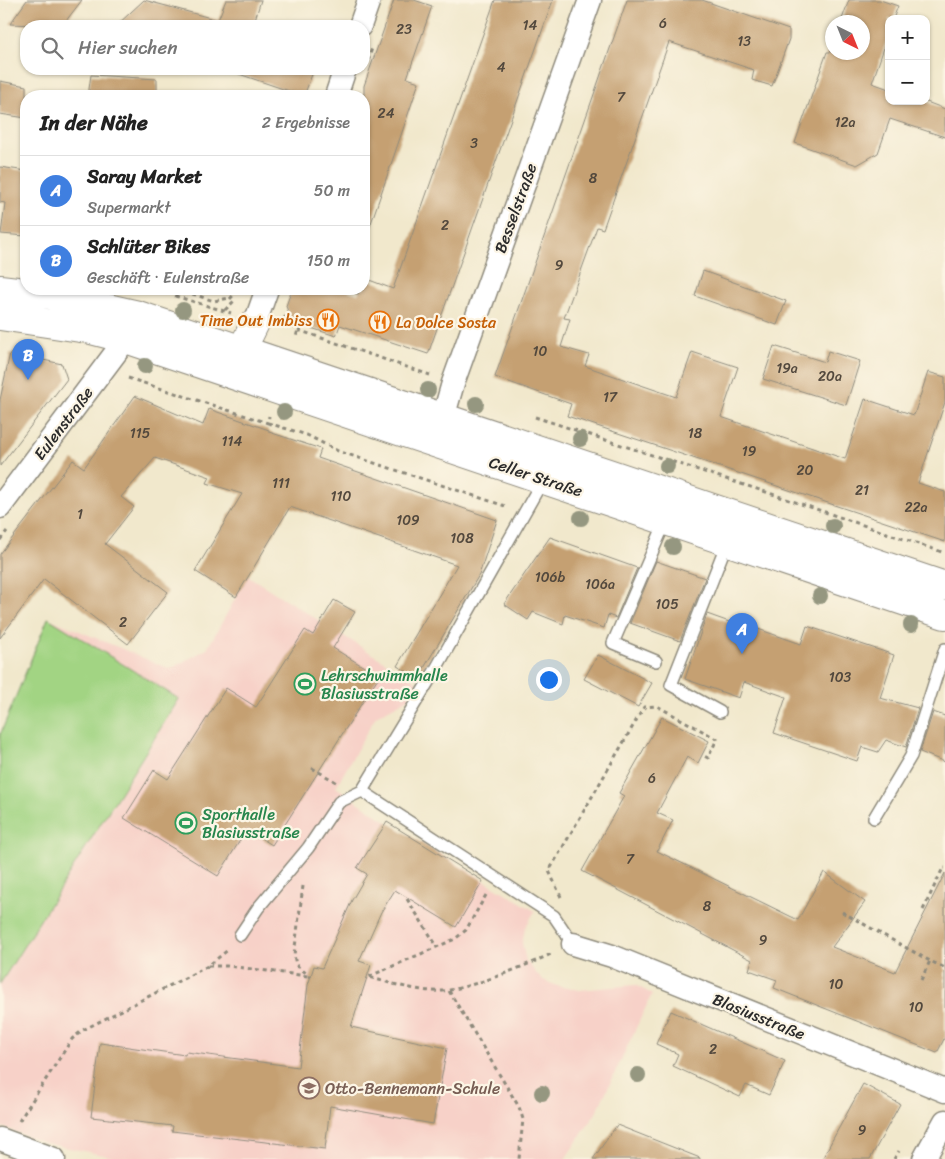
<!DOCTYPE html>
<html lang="de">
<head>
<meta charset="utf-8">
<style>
  body { margin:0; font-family:Sriracha,sans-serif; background:#f2f2f2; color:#222 }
  .controls { position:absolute; right:15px; top:15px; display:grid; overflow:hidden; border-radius:10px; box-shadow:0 1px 4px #0004 }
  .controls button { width:45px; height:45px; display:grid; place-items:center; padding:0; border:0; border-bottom:1px solid #e0e0e0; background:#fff; color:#222; font:25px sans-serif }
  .compass { position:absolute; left:825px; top:15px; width:45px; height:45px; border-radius:50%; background:#fff; box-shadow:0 1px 4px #0004; rotate:137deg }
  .you { position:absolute; left:548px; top:679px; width:18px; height:18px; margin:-12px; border:4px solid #fff; border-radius:50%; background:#1a73e8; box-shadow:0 0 0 8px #1a73e833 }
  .badge { display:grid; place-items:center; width:32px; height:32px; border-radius:50%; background:#d1495b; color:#fff; font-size:16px; font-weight:700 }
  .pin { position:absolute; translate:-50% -41px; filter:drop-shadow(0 1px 2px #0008) }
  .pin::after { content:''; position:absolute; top:26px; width:18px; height:15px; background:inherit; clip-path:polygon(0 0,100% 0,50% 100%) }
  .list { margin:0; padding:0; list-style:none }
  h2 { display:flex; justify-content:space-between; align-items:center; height:65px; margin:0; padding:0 20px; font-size:21px }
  h2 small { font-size:16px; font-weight:400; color:#767676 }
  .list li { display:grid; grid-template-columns:32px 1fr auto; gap:15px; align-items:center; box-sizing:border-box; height:70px; padding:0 20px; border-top:1px solid #e0e0e0 }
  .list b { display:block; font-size:19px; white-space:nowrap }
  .list p { margin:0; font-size:16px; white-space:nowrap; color:#767676 }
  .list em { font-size:16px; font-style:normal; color:#767676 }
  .icon { flex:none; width:28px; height:28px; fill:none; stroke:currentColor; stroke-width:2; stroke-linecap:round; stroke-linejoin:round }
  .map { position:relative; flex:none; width:945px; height:1159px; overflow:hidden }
  .search { position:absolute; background:#fff; box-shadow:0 1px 4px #0004; left:20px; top:20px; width:350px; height:55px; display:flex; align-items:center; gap:12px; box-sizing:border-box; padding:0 18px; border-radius:20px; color:#767676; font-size:19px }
  .panel { position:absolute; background:#fff; box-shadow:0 1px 4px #0004; left:20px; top:90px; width:350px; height:205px; border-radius:20px }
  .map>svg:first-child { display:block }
  .built { fill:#f7d1c8 }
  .green { fill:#a2d483; stroke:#668057 }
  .building { fill:#c5a072 }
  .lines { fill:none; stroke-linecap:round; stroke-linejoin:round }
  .service-casing { stroke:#8e8a7c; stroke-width:14 }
  .minor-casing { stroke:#8e8a7c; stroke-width:25 }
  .secondary-casing { stroke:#8e8a7c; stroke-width:30 }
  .path { stroke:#8e8a7c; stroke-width:3; stroke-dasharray:4 4; stroke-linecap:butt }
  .service { stroke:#fff; stroke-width:11 }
  .minor { stroke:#fff; stroke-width:22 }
  .secondary { stroke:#fff; stroke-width:28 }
  .tree { fill:#959780 }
  .labels { text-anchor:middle; stroke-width:4.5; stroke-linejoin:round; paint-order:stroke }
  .number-label { font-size:14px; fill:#52483d }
  .street-label { font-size:16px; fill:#2b2b2b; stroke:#fcf5e5 }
  .food-label { font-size:16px; fill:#c56008; stroke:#fcf5e5; text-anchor:end }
  .leisure-label { font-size:16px; fill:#27864d; stroke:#fcf5e5; text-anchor:start }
  .education-label { font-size:16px; fill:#785e54; stroke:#fcf5e5; text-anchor:start }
</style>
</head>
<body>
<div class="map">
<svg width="945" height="1159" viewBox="0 0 945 1159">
  <rect width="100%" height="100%" fill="#fcf5e5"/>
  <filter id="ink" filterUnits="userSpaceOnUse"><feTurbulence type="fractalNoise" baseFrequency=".02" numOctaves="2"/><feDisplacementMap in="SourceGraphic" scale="10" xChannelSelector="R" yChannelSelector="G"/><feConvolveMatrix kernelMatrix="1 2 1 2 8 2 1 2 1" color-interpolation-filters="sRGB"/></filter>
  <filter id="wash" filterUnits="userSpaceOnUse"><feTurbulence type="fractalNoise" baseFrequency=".0096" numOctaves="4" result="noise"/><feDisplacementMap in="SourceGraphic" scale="20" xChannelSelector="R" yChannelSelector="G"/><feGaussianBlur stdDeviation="1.12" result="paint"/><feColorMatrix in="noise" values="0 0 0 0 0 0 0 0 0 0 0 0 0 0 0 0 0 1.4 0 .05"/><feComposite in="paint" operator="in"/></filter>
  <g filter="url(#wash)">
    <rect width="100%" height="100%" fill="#f1e8cc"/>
    <path class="built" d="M248,576L417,682L409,698L376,716L336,787L387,822L535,911L525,928L522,943L526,961L541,979L557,986L579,990L635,985L652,994L596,1113L565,1159H145L113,1157L45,1143L0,1126V735L48,618L170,669L207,649Z"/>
    <path class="green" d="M48,618L179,699L0,984V735Z"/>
    <g id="blocks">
      <path class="building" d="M27,0H82L62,26L10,24Z
        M144,0L218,20L226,0H261L253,26H116Z
        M394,0H414L432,6L407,78L419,82L367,235L364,234V86Z
        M495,0H553L428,354L340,325L336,336L292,322L286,306L292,289H342L358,294L360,289H364V278L393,289Z
        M627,0H702L789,30V39L772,86L752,80L754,70L669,42L603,229L597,227L564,318L570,319L561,347L589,355L585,366L676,397L692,352L738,367L721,417L845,459L865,399L914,415L928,372L945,377V402L918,483L945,492V542L567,416L571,404L495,377Z
        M849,0H880L898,6L893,19H889V33L872,83L889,89V101H924L945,109V137L890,119L878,153L857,165L795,143L827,52H831L832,49V52H862V22H841Z
        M233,69H314L304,96L233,72Z
        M91,75L157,79V96H88Z
        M0,81L26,86V118L0,114Z
        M0,167L26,171V236L1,234L5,203L0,202Z
        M703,271L786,301L777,325L695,296Z
        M774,346L825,362L828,351L860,361L846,405L763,379Z
        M10,353L62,364L67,379L0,466V400Z
        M135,396L203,425L209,409L269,430V432L321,449L318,458L497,520L479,575L418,678L397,666L457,565L290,507L236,597L195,571L242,494L207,483L210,477L155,458L121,497L134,507L105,544L168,592L128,644L44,579L0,638V554L73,460L84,468Z
        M550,537L637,568L616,618L608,615L604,628L565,615L563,624L533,612L528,620L504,604Z
        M656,561L705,578L680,641L630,623Z
        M334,600L355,612L333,648L379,676L272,845L247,829L218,876L124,818L154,770L168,779L226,688L256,707L305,630L313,635Z
        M707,614L757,632L758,629L801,644L807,626L894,655L880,698L918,708L906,747L886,740L878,752L862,747L857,761L774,733L786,697L744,682L739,698L685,679Z
        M598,655L652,683L638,707L584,679Z
        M933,712L945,716V762L920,752Z
        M662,717L709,741L698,763L687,757L657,813L673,820L657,851L798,920L824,872L865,902L832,947L895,972L945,873V1037L937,1053L774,988L777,980L749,970L752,960L582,871L624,796L619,793Z
        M387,822L483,881L456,927L395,890L381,912L359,961L371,965L351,1027L447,1048L433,1124L330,1106L325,1149L172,1131L173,1126L91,1117L100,1043L185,1055L186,1052L298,1067L308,985L314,966L322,968L352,900L367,874L357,868Z
        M671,1011L785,1061L769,1095L746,1085L740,1097L673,1066L678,1054L656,1044Z
        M863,1084L900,1104L870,1159H822Z
        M617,1125L700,1158V1159H593Z"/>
    </g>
  </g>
  <g filter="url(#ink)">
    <use href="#blocks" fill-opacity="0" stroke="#8e8a7c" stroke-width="1"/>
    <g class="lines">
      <g class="service-casing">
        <path id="service" d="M656,661L613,643L666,520
          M720,712L671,685L728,540
          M362,791L554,916L573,944
          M874,818L911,756L945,649
          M240,935L258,908L308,848L339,802L362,791L433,674L544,478"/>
      </g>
      <g class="minor-casing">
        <path id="minor" d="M360,26L369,0
          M336,96L345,69
          M255,323L267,289
          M443,418L453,383L590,0
          M0,507L126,339L133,325
          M573,944L612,956L945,1091
          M0,1139L54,1159
          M924,1159L945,1121"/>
      </g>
      <g class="secondary-casing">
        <path id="secondary" d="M0,289L50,295L138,315L945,586
          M0,316L87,329L126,339L945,615
          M234,366L255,323"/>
      </g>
      <path class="path" d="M368,61L372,48
        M177,289L214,301L229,298
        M175,296L231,313
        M230,299L239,289
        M225,310L235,300
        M287,321L298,330L296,337
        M281,323L287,321L284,315
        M298,330L430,375
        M128,378L268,423L269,416
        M535,417L769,493L945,553
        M268,423L307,435L338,451L505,506
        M0,540L7,531
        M312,768L336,782
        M303,886L294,955L296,965L311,977
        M486,895L466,930L455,939L368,977C391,983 426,995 450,990C481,984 523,967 551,954
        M561,897L549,871L644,707L657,706L717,739L708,758L702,755
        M407,899L437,946
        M923,910L943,868H945
        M842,912L930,961
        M208,966H227L308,976
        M921,980L930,961L945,968
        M449,991L519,1107L523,1119L519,1159
        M19,1121L72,1039L83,1030L208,966L229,949
        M894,1159L899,1151"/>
      <use href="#service" class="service"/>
      <use href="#minor" class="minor"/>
      <use href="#secondary" class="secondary"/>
    </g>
    <g class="tree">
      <circle cx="183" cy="310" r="8"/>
      <circle cx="145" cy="366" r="8"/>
      <circle cx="428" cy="390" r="8"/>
      <circle cx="476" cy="404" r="8"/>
      <circle cx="284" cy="412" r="8"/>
      <circle cx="580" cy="439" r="8"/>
      <circle cx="667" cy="466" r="8"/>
      <circle cx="581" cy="518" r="8"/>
      <circle cx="833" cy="526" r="8"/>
      <circle cx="673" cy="547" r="8"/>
      <circle cx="820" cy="596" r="8"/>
      <circle cx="911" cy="625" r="8"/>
      <circle cx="638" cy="1075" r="8"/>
      <circle cx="542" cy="1093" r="8"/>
    </g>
  </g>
  <defs>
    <g id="restaurant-ring" transform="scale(1.125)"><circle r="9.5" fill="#fcf5e5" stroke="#e8710a" stroke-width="1.5"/><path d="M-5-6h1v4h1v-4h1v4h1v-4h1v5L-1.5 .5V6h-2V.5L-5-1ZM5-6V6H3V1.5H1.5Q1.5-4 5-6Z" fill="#e8710a"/></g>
    <g id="stadium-ring" transform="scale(1.125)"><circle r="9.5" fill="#fcf5e5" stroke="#2e9e5b" stroke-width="1.5"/><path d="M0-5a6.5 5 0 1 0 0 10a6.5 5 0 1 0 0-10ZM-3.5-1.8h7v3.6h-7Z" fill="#2e9e5b"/></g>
    <g id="school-ring" transform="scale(1.125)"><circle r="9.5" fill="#fcf5e5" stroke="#8d6e63" stroke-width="1.5"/><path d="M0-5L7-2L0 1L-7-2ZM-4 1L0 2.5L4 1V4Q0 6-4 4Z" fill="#8d6e63"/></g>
  </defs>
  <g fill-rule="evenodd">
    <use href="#restaurant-ring" x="328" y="320"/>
    <use href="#restaurant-ring" x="380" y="322"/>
    <use href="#stadium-ring" x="305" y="684"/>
    <use href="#stadium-ring" x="186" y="823"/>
    <use href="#school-ring" x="309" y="1088"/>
  </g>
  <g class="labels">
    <g class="number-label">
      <text x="663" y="28">6</text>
      <text x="530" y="30">14</text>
      <text x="404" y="34">23</text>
      <text x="744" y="46">13</text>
      <text x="501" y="72">4</text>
      <text x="621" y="102">7</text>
      <text x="386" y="118">24</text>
      <text x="845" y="127">12a</text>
      <text x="474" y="148">3</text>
      <text x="593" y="183">8</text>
      <text x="445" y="230">2</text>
      <text x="559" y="270">9</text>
      <text x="540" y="356">10</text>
      <text x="787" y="373">19a</text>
      <text x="830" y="381">20a</text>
      <text x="610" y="402">17</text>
      <text x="140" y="438">115</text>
      <text x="695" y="438">18</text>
      <text x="232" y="446">114</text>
      <text x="749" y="456">19</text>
      <text x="805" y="475">20</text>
      <text x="281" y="488">111</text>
      <text x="862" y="495">21</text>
      <text x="341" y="501">110</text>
      <text x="916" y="512">22a</text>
      <text x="80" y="519">1</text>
      <text x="408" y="525">109</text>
      <text x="462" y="543">108</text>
      <text x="550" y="582">106b</text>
      <text x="600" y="589">106a</text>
      <text x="667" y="609">105</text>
      <text x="123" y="627">2</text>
      <text x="840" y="682">103</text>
      <text x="652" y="783">6</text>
      <text x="630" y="864">7</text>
      <text x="707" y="911">8</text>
      <text x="763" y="945">9</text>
      <text x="836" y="989">10</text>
      <text x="916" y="1012">10</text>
      <text x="713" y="1054">2</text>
      <text x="862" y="1135">9</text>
    </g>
    <g class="street-label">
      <text transform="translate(515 208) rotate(-70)" y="6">Besselstraße</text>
      <text transform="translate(63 423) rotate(-53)" y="6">Eulenstraße</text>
      <text transform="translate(536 476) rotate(18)" y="6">Celler Straße</text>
      <text transform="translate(759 1016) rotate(22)" y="6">Blasiusstraße</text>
    </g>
    <g class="food-label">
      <text x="312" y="326">Time Out Imbiss</text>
      <text x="396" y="328" text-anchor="start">La Dolce Sosta</text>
    </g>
    <g class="leisure-label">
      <text x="321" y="681">Lehrschwimmhalle<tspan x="321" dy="18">Blasiusstraße</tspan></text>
      <text x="202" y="820">Sporthalle<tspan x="202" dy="18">Blasiusstraße</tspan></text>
    </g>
    <g class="education-label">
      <text x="325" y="1094">Otto-Bennemann-Schule</text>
    </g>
  </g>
</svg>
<div class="controls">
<button>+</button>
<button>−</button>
</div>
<svg class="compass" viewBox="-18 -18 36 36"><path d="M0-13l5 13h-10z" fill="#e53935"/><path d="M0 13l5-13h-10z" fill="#767676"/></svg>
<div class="you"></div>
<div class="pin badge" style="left:742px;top:654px;background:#3f7fe0">A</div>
<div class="pin badge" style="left:28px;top:380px;background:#3f7fe0">B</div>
<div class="search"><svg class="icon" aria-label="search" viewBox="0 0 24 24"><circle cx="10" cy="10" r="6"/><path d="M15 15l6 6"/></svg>Hier suchen</div>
<section class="panel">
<h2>In der Nähe<small>2 Ergebnisse</small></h2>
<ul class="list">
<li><span class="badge" style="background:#3f7fe0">A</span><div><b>Saray Market</b><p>Supermarkt</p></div><em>50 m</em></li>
<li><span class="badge" style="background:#3f7fe0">B</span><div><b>Schlüter Bikes</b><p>Geschäft · Eulenstraße</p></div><em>150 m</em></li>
</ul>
</section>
</div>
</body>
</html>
